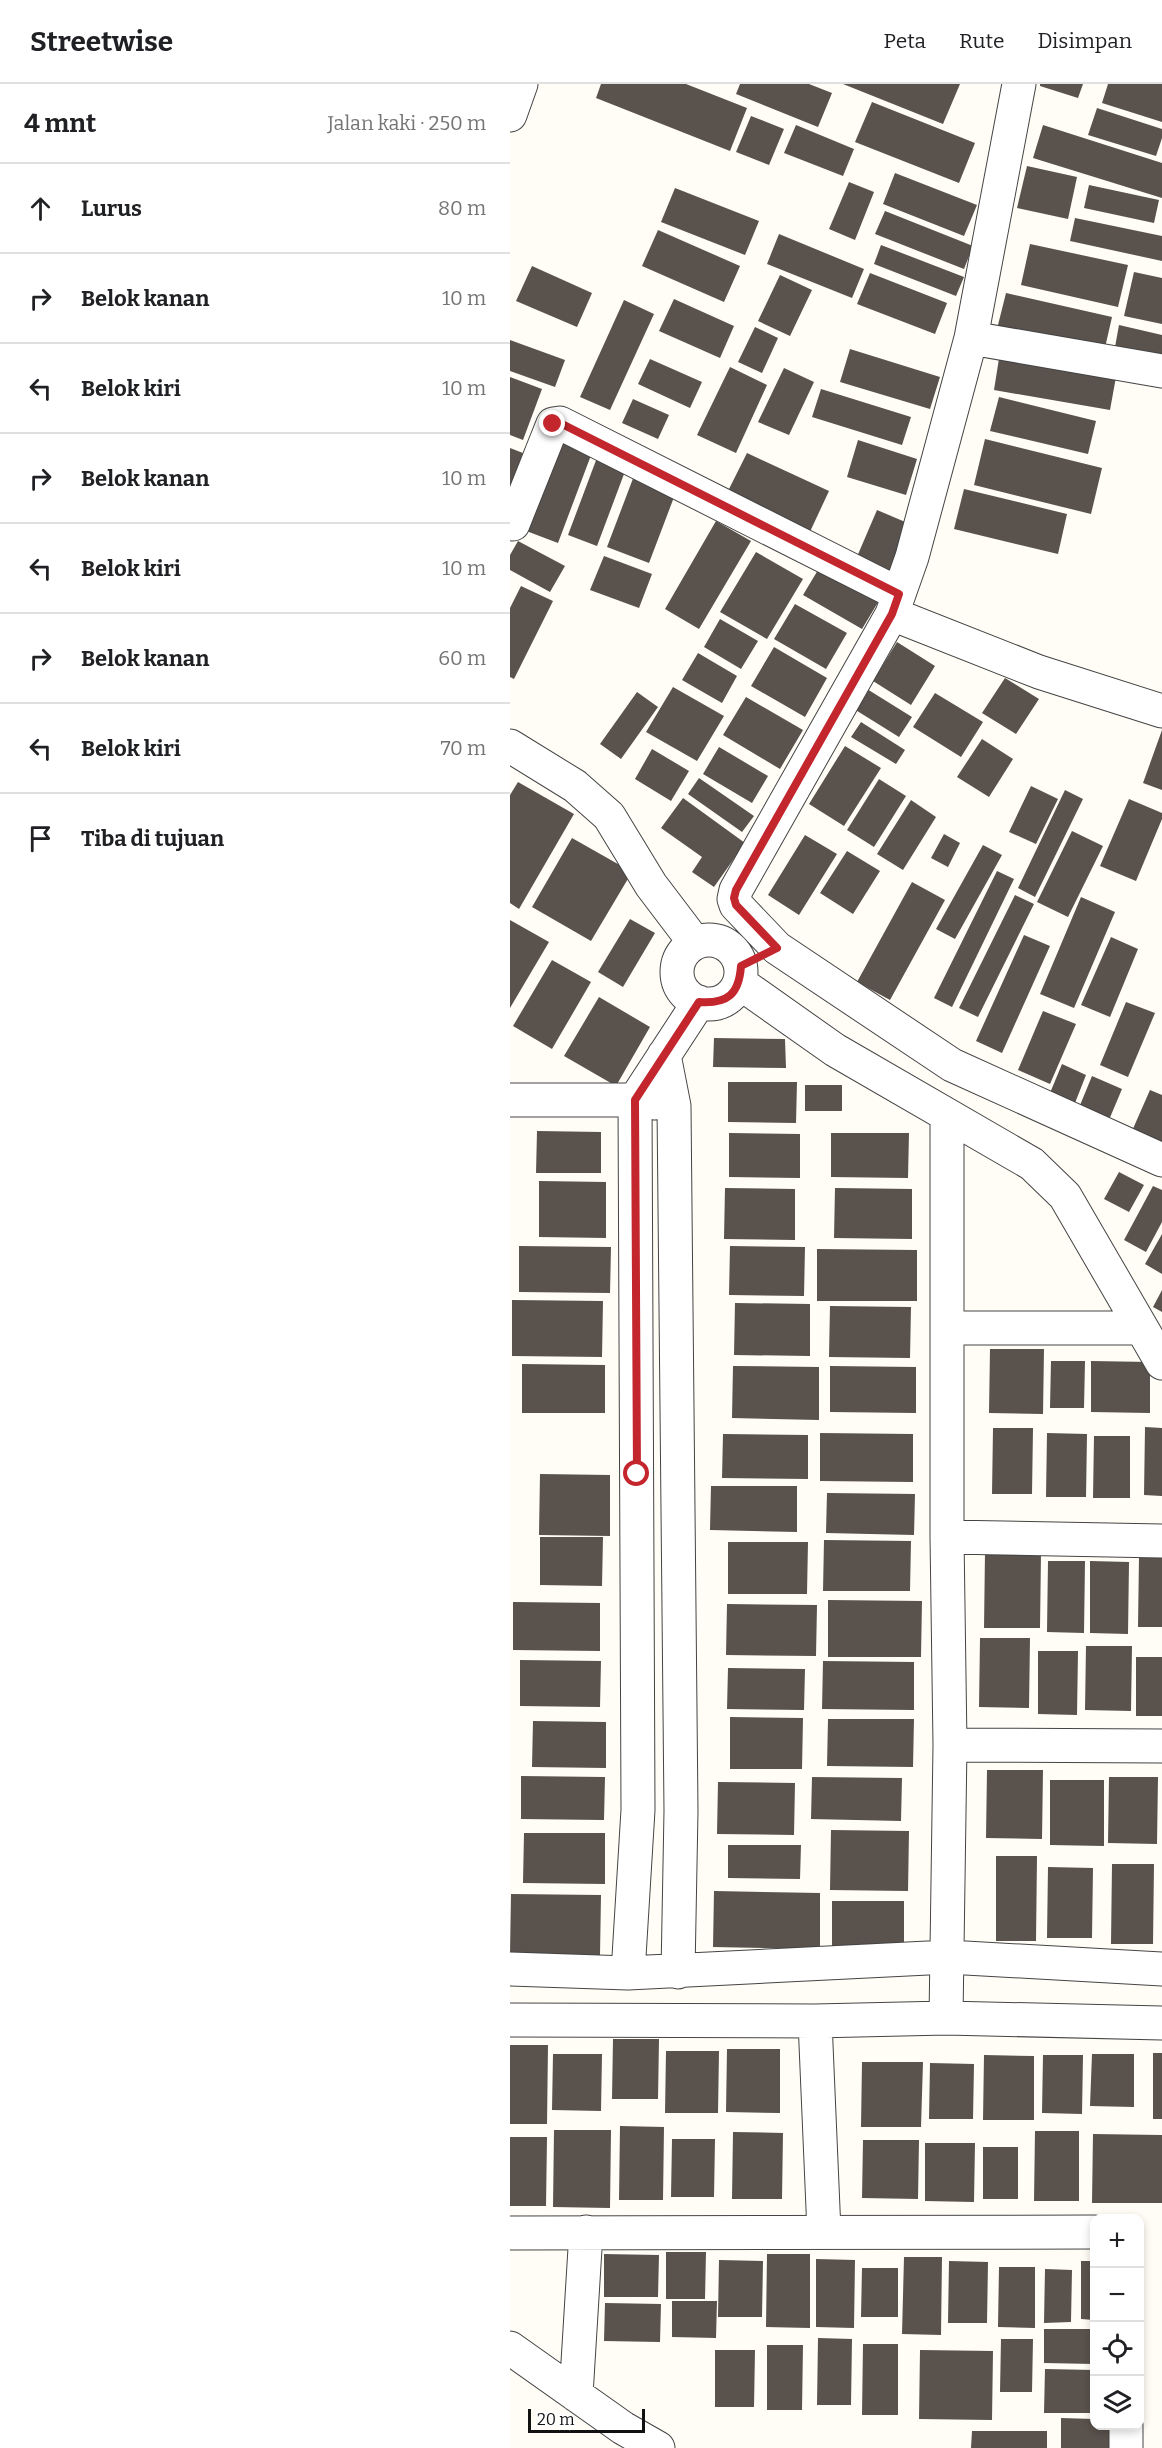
<!DOCTYPE html>
<html lang="id">
<head>
<meta charset="utf-8">
<style>
  body { margin:0; font-family:Bitter,serif; background:#f6f6f6; color:#202124 }
  .controls { position:absolute; right:18px; bottom:18px; display:grid; overflow:hidden; border-radius:12px; box-shadow:0 3px 9px #0003 }
  .controls button { width:54px; height:54px; display:grid; place-items:center; padding:0; border:0; border-bottom:2px solid #e0e0e0; background:#fff; color:#202124; font:30px sans-serif }
  .scale { position:absolute; left:18px; bottom:15px; width:117px; box-sizing:border-box; padding-left:6px; border:3px solid #111; border-top:0; font-size:16px; line-height:21px; white-space:nowrap; color:#111; -webkit-text-stroke:4px #fff; paint-order:stroke }
  .stop { position:absolute; width:18px; height:18px; margin:-14px; border:4px solid #c4262e; border-radius:50%; background:#fff }
  .stop.end { background:#c4262e; border-color:#fff; box-shadow:0 2px 6px #0008 }
  .list { margin:0; padding:0; list-style:none }
  h2 { display:flex; justify-content:space-between; align-items:center; height:78px; margin:0; padding:0 24px; font-size:26px }
  h2 small { font-size:20px; font-weight:400; color:#757577 }
  .list li { display:grid; grid-template-columns:39px 1fr auto; gap:18px; align-items:center; box-sizing:border-box; height:90px; padding:0 24px; border-top:2px solid #e0e0e0 }
  .list b { display:block; font-size:22px; white-space:nowrap }
  .list em { font-size:20px; font-style:normal; color:#757577 }
  .icon { flex:none; width:33px; height:33px; fill:none; stroke:currentColor; stroke-width:2; stroke-linecap:round; stroke-linejoin:round }
  .map { position:relative; flex:none; width:652px; height:2364px; overflow:hidden }
  header { display:flex; align-items:center; gap:36px; box-sizing:border-box; height:84px; padding:0 30px; background:#fff; border-bottom:2px solid #e0e0e0 }
  header strong { font-size:28px }
  nav { display:flex; gap:33px; margin-inline-start:auto; font-size:21px }
  main { display:flex }
  aside { flex:1; background:#fff }
  .map>svg:first-child { display:block }
  .building { fill:#5a524d }
  .lines { fill:none; stroke-linecap:round; stroke-linejoin:round }
  .street-casing { stroke:#444; stroke-width:35 }
  .street { stroke:#fff; stroke-width:33 }
  .route { stroke:#c4262e; stroke-width:8 }
</style>
</head>
<body>
<header>
<strong>Streetwise</strong>
<nav><a>Peta</a><a>Rute</a><a>Disimpan</a></nav>
</header>
<main>
<aside>
<h2>4 mnt<small>Jalan kaki · 250 m</small></h2>
<ul class="list">
<li><svg class="icon" aria-label="ahead" viewBox="0 0 24 24"><path d="M12 20V5M6 11l6-6 6 6"/></svg><div><b>Lurus</b></div><em>80 m</em></li>
<li><svg class="icon" aria-label="right" viewBox="0 0 24 24"><path d="M7 20v-9h11M14 6l5 5-5 5"/></svg><div><b>Belok kanan</b></div><em>10 m</em></li>
<li><svg class="icon" aria-label="left" viewBox="0 0 24 24"><path d="M17 20v-9H6M10 6l-5 5 5 5"/></svg><div><b>Belok kiri</b></div><em>10 m</em></li>
<li><svg class="icon" aria-label="right" viewBox="0 0 24 24"><path d="M7 20v-9h11M14 6l5 5-5 5"/></svg><div><b>Belok kanan</b></div><em>10 m</em></li>
<li><svg class="icon" aria-label="left" viewBox="0 0 24 24"><path d="M17 20v-9H6M10 6l-5 5 5 5"/></svg><div><b>Belok kiri</b></div><em>10 m</em></li>
<li><svg class="icon" aria-label="right" viewBox="0 0 24 24"><path d="M7 20v-9h11M14 6l5 5-5 5"/></svg><div><b>Belok kanan</b></div><em>60 m</em></li>
<li><svg class="icon" aria-label="left" viewBox="0 0 24 24"><path d="M17 20v-9H6M10 6l-5 5 5 5"/></svg><div><b>Belok kiri</b></div><em>70 m</em></li>
<li><svg class="icon" aria-label="arrive" viewBox="0 0 24 24"><path d="M6 21V4h12l-3 4 3 4H6"/></svg><div><b>Tiba di tujuan</b></div></li>
</ul>
</aside>
<div class="map">
<svg width="652" height="2364" viewBox="0 0 652 2364">
  <rect width="100%" height="100%" fill="#fffdf5"/>
  <path class="building" d="M91,0H176L237,24L220,67L86,14Z
    M230,0H299L322,9L308,43L226,10Z
    M333,0H450L433,40Z
    M530,0H573L568,14L530,2Z
    M598,0H652V38L592,19Z
    M362,18L465,59L449,99L345,58Z
    M587,24L652,45V54L646,72L578,51Z
    M241,32L274,45L259,81L226,68Z
    M286,41L344,65L333,92L274,69Z
    M533,41L652,79V114L523,74Z
    M517,82L567,93L558,135L507,124Z
    M385,89L467,121L454,152L373,120Z
    M339,98L364,108L345,156L319,145Z
    M579,101L649,116L644,139L574,124Z
    M165,104L249,137L235,171L151,138Z
    M375,127L463,162L454,185L365,150Z
    M565,134L652,152V177L560,157Z
    M148,146L230,182L214,218L132,182Z
    M269,150L354,185L342,214L257,180Z
    M520,160L618,181L608,223L511,201Z
    M371,161L454,193L446,212L364,180Z
    M22,182L82,209L67,243L6,217Z
    M624,188L652,194V240L614,232Z
    M360,189L437,219L425,250L347,220Z
    M270,191L302,206L280,252L248,237Z
    M496,209L602,233L594,268L487,245Z
    M164,215L224,242L210,274L149,247Z
    M114,216L144,230L100,326L70,313Z
    M609,241L652,251V274L605,263Z
    M245,243L268,254L252,289L228,278Z
    M0,256L55,276L45,303L0,287Z
    M491,262L608,282L600,326L484,306Z
    M340,265L430,293L420,325L330,298Z
    M140,275L192,298L180,324L128,300Z
    M220,283L257,301L226,369L187,351Z
    M274,284L304,298L279,351L248,338Z
    M0,293L32,305L13,356L0,351Z
    M311,305L401,333L392,361L302,333Z
    M489,313L586,337L578,370L480,347Z
    M123,315L159,331L148,355L112,339Z
    M50,345L86,358L48,459L11,445Z
    M475,355L592,384L581,430L464,401Z
    M348,356L407,375L396,411L337,393Z
    M0,364L13,369L0,403Z
    M237,369L319,407L298,452L215,413Z
    M88,371L117,382L87,462L58,451Z
    M127,384L169,400L139,479L97,463Z
    M454,405L557,430L548,470L444,445Z
    M367,426L400,440L376,496L343,482Z
    M206,437L241,457L189,545L155,525Z
    M8,457L55,482L40,508L0,486V471Z
    M246,468L293,495L257,555L210,528Z
    M94,472L142,490L129,524L80,506Z
    M311,481L370,515L352,545L293,511Z
    M11,502L43,517L4,595L0,593V524Z
    M285,520L337,549L316,585L264,555Z
    M210,535L248,557L231,585L194,563Z
    M387,558L425,582L401,621L363,597Z
    M264,563L317,594L295,633L241,602Z
    M188,569L227,592L212,619L172,596Z
    M495,594L529,615L506,650L472,629Z
    M163,603L214,632L187,677L136,648Z
    M357,605L402,633L389,653L344,625Z
    M127,608L148,623L111,675L90,660Z
    M425,609L473,638L451,673L403,643Z
    M236,613L293,646L270,685L213,651Z
    M351,638L395,666L386,680L341,653Z
    M652,646V706L633,699Z
    M472,655L503,675L479,713L447,693Z
    M335,662L371,684L334,742L299,720Z
    M209,663L258,692L242,719L193,690Z
    M142,665L179,687L161,717L125,695Z
    M189,694L244,732L232,748L178,710Z
    M369,695L396,712L364,763L337,746Z
    M8,698L64,730L9,825L0,819V711Z
    M521,702L548,715L526,760L499,748Z
    M555,706L573,715L525,813L508,804Z
    M173,714L235,759L204,803L182,788L192,773L151,744Z
    M619,715L652,729V735L626,797L590,782Z
    M401,716L426,733L393,786L367,770Z
    M562,747L593,762L558,833L527,818Z
    M434,750L450,759L438,783L421,774Z
    M295,751L327,770L289,831L258,811Z
    M62,754L122,788L81,857L22,823Z
    M473,761L492,771L445,855L426,845Z
    M337,767L370,787L343,830L310,809Z
    M487,787L504,795L442,923L424,914Z
    M402,798L435,816L380,916L347,898Z
    M505,811L524,820L468,933L449,924Z
    M571,813L605,828L564,924L530,910Z
    M120,835L145,849L113,903L88,888Z
    M0,836L39,858L0,924Z
    M514,851L540,862L492,969L466,957Z
    M601,853L628,865L600,933L571,921Z
    M42,876L81,898L42,965L3,942Z
    M89,913L140,943L106,1002L54,972Z
    M616,918L645,929L618,993L590,981Z
    M533,927L566,940L540,1000L508,986Z
    M204,954L275,955L276,984L203,983Z
    M552,980L576,991L565,1019L540,1009Z
    M582,992L612,1005L596,1043L566,1031Z
    M218,998H287L286,1039L218,1038Z
    M295,1001H332V1027H295Z
    M640,1006L652,1011V1060L622,1047Z
    M27,1047L91,1048V1089H26Z
    M219,1049L290,1050V1094L219,1093Z
    M321,1049H399L398,1094L321,1093Z
    M609,1088L634,1101L619,1128L594,1115Z
    M29,1097L96,1098V1154L29,1153Z
    M643,1102L652,1106V1138L636,1168L614,1156Z
    M215,1104L285,1105V1156L214,1155Z
    M325,1104L402,1105V1155L324,1154Z
    M652,1150V1190L635,1180Z
    M9,1162L101,1163L100,1209L9,1208Z
    M220,1162L295,1163L294,1212L219,1211Z
    M307,1165L407,1166V1217H307Z
    M652,1206V1228L643,1223Z
    M2,1216L93,1217L92,1273L2,1272Z
    M225,1219L300,1220V1272L224,1271Z
    M320,1222L401,1223L400,1274L319,1273Z
    M480,1265H534L533,1330L479,1329Z
    M541,1277H575L574,1324H540Z
    M581,1277L640,1278V1329L581,1328Z
    M12,1280L95,1281V1329H12Z
    M223,1282L309,1283V1336L222,1334Z
    M320,1282L406,1283V1329L320,1328Z
    M635,1343L652,1344V1412L634,1411Z
    M483,1344H523L522,1410H482Z
    M310,1349L403,1350V1398L310,1397Z
    M537,1349L577,1350L576,1413H536Z
    M213,1350L298,1351V1395L212,1394Z
    M584,1352H620V1414H583Z
    M30,1390L100,1391V1452L29,1451Z
    M201,1402H287V1448L200,1446Z
    M317,1409L405,1410L404,1451L316,1449Z
    M30,1453H93L92,1502L30,1501Z
    M314,1456L401,1457L400,1507H313Z
    M218,1458H298L297,1510H218Z
    M475,1468L531,1469L530,1544H474Z
    M629,1473H652V1543H628Z
    M538,1477H575L574,1549L537,1548Z
    M580,1477L619,1478L618,1550L580,1549Z
    M318,1516L412,1517L411,1573H318Z
    M3,1518L90,1519V1567L3,1566Z
    M217,1520L307,1521L306,1572L216,1571Z
    M470,1554H520L519,1624L469,1623Z
    M576,1562H622L621,1627L575,1626Z
    M528,1567H568L567,1631L528,1630Z
    M626,1573H652V1632H626Z
    M10,1576L91,1577L90,1623L10,1622Z
    M313,1577L404,1578V1626L312,1625Z
    M218,1584L295,1585L294,1626L217,1625Z
    M220,1633L293,1634L292,1685H220Z
    M318,1635H404L403,1683L317,1682Z
    M23,1637L96,1638V1684L22,1683Z
    M477,1686H533L532,1755L476,1754Z
    M11,1692L95,1693L94,1736L11,1735Z
    M302,1693L392,1694L391,1737L301,1735Z
    M599,1693H648L647,1760L598,1759Z
    M540,1696H594V1762L540,1761Z
    M208,1698L285,1699L284,1751L207,1750Z
    M321,1746L399,1747L398,1807L320,1806Z
    M14,1749H95V1800L13,1799Z
    M218,1761H291L290,1795L218,1794Z
    M486,1772H527L526,1857H486Z
    M602,1780H644L643,1860H601Z
    M538,1783L583,1784L582,1854H537Z
    M204,1807L310,1809V1865L203,1863Z
    M1,1810L91,1811L90,1871L0,1870Z
    M322,1817H394V1863L322,1862Z
    M103,1955H149L148,2015H102Z
    M0,1961H38L37,2040H0Z
    M217,1965H270V2029L216,2028Z
    M156,1967H209L208,2029H155Z
    M643,1969H652V2035H643Z
    M43,1970H92L91,2027L42,2026Z
    M582,1970H624V2023L580,2022Z
    M474,1971L524,1972V2036H473Z
    M533,1971H573L572,2030L532,2029Z
    M352,1978H413L411,2043H351Z
    M420,1979L464,1980L463,2035H419Z
    M110,2042L154,2043L153,2116H109Z
    M44,2046H101L100,2124L43,2123Z
    M525,2047H569V2117H524Z
    M223,2048L273,2049L272,2115H222Z
    M583,2050L652,2051V2119H582Z
    M0,2053H37L36,2122H0Z
    M162,2055H205L204,2113H161Z
    M353,2056H409L408,2115L352,2114Z
    M415,2059H465L464,2118L415,2117Z
    M473,2063H508V2115H473Z
    M156,2168H196L195,2215H156Z
    M94,2170L149,2171L148,2213H94Z
    M257,2170H300V2244L256,2243Z
    M394,2173H432L431,2251L392,2250Z
    M306,2175L345,2176L344,2244L306,2243Z
    M209,2176L253,2177L252,2233H208Z
    M439,2177L478,2178L477,2239H438Z
    M571,2177H584V2236L571,2235Z
    M489,2183H525V2244L488,2243Z
    M352,2184H388V2233H351Z
    M535,2185L562,2186L561,2238L534,2239Z
    M162,2217H207L206,2254L162,2253Z
    M95,2219L151,2220L150,2258L94,2257Z
    M534,2245H584V2280L534,2279Z
    M308,2254L342,2255L341,2321H307Z
    M491,2255H523L522,2308H490Z
    M353,2260H388V2331H352Z
    M257,2261H293L292,2326H257Z
    M205,2266H245L244,2323H205Z
    M410,2266L483,2267L482,2336L409,2335Z
    M535,2285L584,2286V2329H534Z
    M551,2334L584,2335V2342H600V2364H551Z
    M462,2347H537V2364H461Z"/>
  <g class="lines">
    <g class="street-casing">
      <path id="street" d="M509,0L461,254L402,473L382,530L226,806L224,815L226,821L267,864L442,981L652,1076
        M0,31L11,0
        M461,254L652,287
        M3,440L43,340L50,339L389,510
        M382,530L529,588L652,627
        M0,662L65,702L99,732L141,801L185,859
        M167 888a32 32 0 1 1 64 0a32 32 0 1 1-64 0Z
        M230,899L325,966L522,1080L555,1112L652,1279
        M154,971L164,1022L171,1727L168,1888
        M0,1016H125L145,1019
        M437,1244H630
        M437,1453L652,1457
        M440,1661L652,1662
        M0,1885L118,1889L438,1873L652,1885
        M118,1889L128,1726L125,1016L189,918
        M436,1934L440,1661L437,1453V1032
        M0,1936L305,1937L436,1934L652,1939
        M305,1937L314,2148
        M0,2149L584,2148
        M0,2264L113,2344L148,2364
        M66,2311L76,2148
        M616,2364V2342"/>
    </g>
    <use href="#street" class="street"/>
  </g>
  <g class="lines">
    <path class="route" d="M43,340L50,339L389,510L382,530L226,806L224,814L226,821L267,864L231,882C229,910 218,920 189,918L125,1016L127,1390"/>
  </g>
</svg>
<div class="controls">
<button>+</button>
<button>−</button>
<button><svg class="icon" aria-label="locate" viewBox="0 0 24 24"><circle cx="12" cy="12" r="6"/><path d="M12 2v4M12 18v4M2 12h4M18 12h4"/></svg></button>
<button><svg class="icon" aria-label="layers" viewBox="0 0 24 24"><path d="M12 4l9 5-9 5-9-5zM3 14l9 5 9-5"/></svg></button>
</div>
<div class="scale">20 m</div>
<div class="stop" style="left:127px;top:1390px"></div>
<div class="stop end" style="left:43px;top:340px"></div>
</div>
</main>
</body>
</html>
